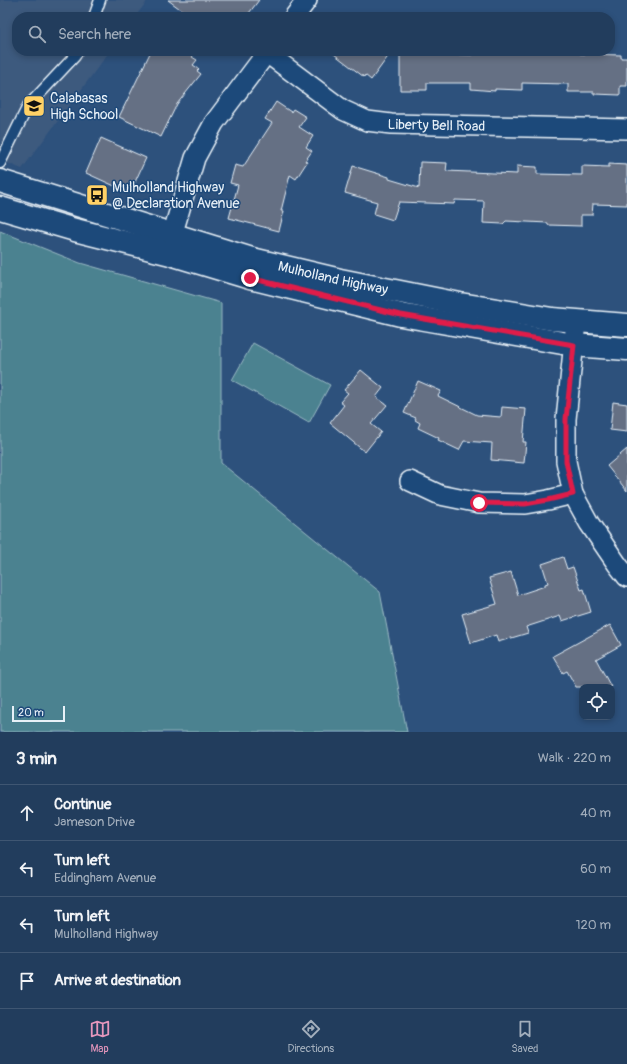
<!DOCTYPE html>
<html lang="en">
<head>
<meta charset="utf-8">
<style>
  body { margin:0; font-family:Pangolin,sans-serif; background:#2a4463; color:#f1f3f6 }
  .controls { position:absolute; right:12px; bottom:12px; display:grid; overflow:hidden; border-radius:8px; box-shadow:0 2px 6px #0003 }
  .controls button { width:36px; height:36px; display:grid; place-items:center; padding:0; border:0; border-bottom:1px solid #3f5672; background:#223d5d; color:#f1f3f6; font:20px sans-serif }
  .scale { position:absolute; left:12px; bottom:10px; width:53px; box-sizing:border-box; padding-left:4px; border:2px solid #e8f1f8; border-top:0; font-size:11px; line-height:14px; white-space:nowrap; color:#e8f1f8; -webkit-text-stroke:3px #1f4a7a; paint-order:stroke }
  .stop { position:absolute; width:12px; height:12px; margin:-9px; border:3px solid #e11d48; border-radius:50%; background:#fff }
  .stop.end { background:#e11d48; border-color:#fff; box-shadow:0 1px 4px #0008 }
  .list { margin:0; padding:0; list-style:none }
  h2 { display:flex; justify-content:space-between; align-items:center; height:52px; margin:0; padding:0 16px; font-size:17px }
  h2 small { font-size:13px; font-weight:400; color:#a2aebc }
  .list li { display:grid; grid-template-columns:26px 1fr auto; gap:12px; align-items:center; box-sizing:border-box; height:56px; padding:0 16px; border-top:1px solid #3f5672 }
  .list b { display:block; font-size:15px; white-space:nowrap }
  .list p { margin:0; font-size:13px; white-space:nowrap; color:#a2aebc }
  .list em { font-size:13px; font-style:normal; color:#a2aebc }
  .icon { flex:none; width:22px; height:22px; fill:none; stroke:currentColor; stroke-width:2; stroke-linecap:round; stroke-linejoin:round }
  .map { position:relative; flex:none; width:627px; height:732px; overflow:hidden }
  .search { position:absolute; background:#223d5d; box-shadow:0 2px 6px #0003; left:12px; right:12px; top:12px; height:44px; display:flex; align-items:center; gap:10px; box-sizing:border-box; padding:0 14px; border-radius:16px; color:#a2aebc; font-size:15px }
  .sheet { height:276px; background:#223d5d }
  nav { display:flex; justify-content:space-around; align-items:center; box-sizing:border-box; height:56px; border-top:1px solid #3f5672; background:#223d5d; font-size:11px; color:#a2aebc }
  nav a { display:grid; justify-items:center; gap:2px }
  nav .on { color:#e797bd }
  .map>svg:first-child { display:block }
  .built { fill:#3e5a7e }
  .green { fill:#4c8290; stroke:#9abac4 }
  .building { fill:#656f84; stroke:#e8f1f8 }
  .lines { fill:none; stroke-linecap:round; stroke-linejoin:round }
  .lane-casing { stroke:#e8f1f8; stroke-width:13 }
  .street-casing { stroke:#e8f1f8; stroke-width:22 }
  .secondary-casing { stroke:#e8f1f8; stroke-width:25 }
  .lane { stroke:#1f4a7a; stroke-width:10 }
  .street { stroke:#1f4a7a; stroke-width:19 }
  .secondary { stroke:#1f4a7a; stroke-width:22 }
  .route { stroke:#e11d48; stroke-width:5 }
  .labels { text-anchor:middle; stroke-width:3; stroke-linejoin:round; paint-order:stroke }
  .poi-label { font-size:14px; fill:#e8f1f8; stroke:#1f4a7a; text-anchor:start }
  .street-label { font-size:14px; fill:#e8f1f8; stroke:#1f4a7a }
</style>
</head>
<body>
<div class="map">
<svg width="627" height="732" viewBox="0 0 627 732">
  <rect width="100%" height="100%" fill="#2d517c"/>
  <filter id="ink" filterUnits="userSpaceOnUse"><feTurbulence type="fractalNoise" baseFrequency=".025" numOctaves="2"/><feDisplacementMap in="SourceGraphic" scale="8" xChannelSelector="R" yChannelSelector="G"/><feConvolveMatrix kernelMatrix="1 2 1 2 8 2 1 2 1" color-interpolation-filters="sRGB"/></filter>
  <g filter="url(#ink)">
    <path class="built" d="M0,0H148L135,17H17V51H110L22,169L0,160Z"/>
    <path class="green" d="M0,231L80,263L221,303V463L380,592L407,732H0Z
      M253,343L330,385L309,423L232,380Z"/>
    <path class="building" d="M168,0H259L246,17H191Z
      M151,51H197L192,57L197,60L193,65L199,69L197,71L201,74L177,104L161,137L119,117Z
      M330,51H392L371,80L365,75L364,77Z
      M400,51H428V54L472,55V51H580V54L621,55V58H627V86H620V95L594,94V92H568V84L522,83V90L495,89V91L471,89V83H427V90H400Z
      M276,102L291,112L293,109L306,117L299,127L313,136L306,147L312,151L305,161L307,162L296,179L290,175L281,211H284L279,231L229,218L238,185L230,183L235,165L243,167L272,123L265,119Z
      M101,138L146,158L130,193L86,173Z
      M420,162L447,163L446,171L517,174V166L537,167V174L582,175V166L609,167V164L627,165V205L593,204L592,215H581V226L548,225V223L506,221L503,224L483,223L484,201L455,200L454,204L399,202L393,220L374,214L377,202L345,193L353,166L389,177V179L419,188Z
      M361,370L383,388L376,397L387,405L371,424L381,432L365,452L330,423L344,405L340,402L348,393L344,390Z
      M418,381L441,391L438,396L477,415L501,417L502,407L526,409L523,442H526L524,463L491,460L492,443L464,441L459,450L438,440L439,438L418,428L420,423L415,420L416,418L404,413Z
      M613,402L627,404V432L610,430Z
      M627,449V491L607,466Z
      M563,557L567,569L573,567L581,590L584,589L591,612L562,621L560,616L526,627L528,633L498,642L496,635L471,643L462,614L497,604L489,578L511,572L518,595L545,586V584L548,583L542,564Z
      M610,625L621,645L596,659L611,687H576L567,671L563,673L553,656Z"/>
    <g class="lines">
      <g class="lane-casing">
        <path id="lane" d="M94,17L100,0
          M0,163L28,106L75,56L78,51"/>
      </g>
      <g class="street-casing">
        <g id="street">
          <path d="M294,17L307,0"/>
          <path id="s1" d="M267,53L343,110L367,121L391,124L627,129"/>
          <path d="M168,249L195,158L214,123L268,51"/>
          <path d="M576,322L566,419V461L573,494L589,523L617,564L627,577"/>
          <path d="M410,481L440,495L479,503L525,504L548,500L573,494"/>
        </g>
      </g>
      <g class="secondary-casing">
        <g id="secondary">
          <path id="s2" d="M0,181L252,259L340,280L460,304L552,319L627,325"/>
          <path d="M0,208L75,230L167,253L250,278L401,315L574,345L627,349"/>
        </g>
      </g>
      <use href="#lane" class="lane"/>
      <use href="#street" class="street"/>
      <use href="#secondary" class="secondary"/>
    </g>
  </g>
  <g class="lines" filter="url(#ink)">
    <path class="route" d="M250,278L401,315L574,345L566,419V461L573,494L548,500L525,504L479,503"/>
  </g>
  <defs>
    <g id="school-square" transform="scale(1.15)"><rect x="-9" y="-9" width="18" height="18" rx="4" fill="#ffd166" stroke="#1f4a7a"/><path d="M0-5L7-2L0 1L-7-2ZM-4 1L0 2.5L4 1V4Q0 6-4 4Z" fill="#111"/></g>
    <g id="bus-square" transform="scale(1.15)"><rect x="-9" y="-9" width="18" height="18" rx="4" fill="#ffd166" stroke="#1f4a7a"/><path d="M-5-6H5V4H4V6H2V4H-2V6H-4V4H-5ZM-3.5-4V0h7V-4ZM-3.5 1.2v1.5H-2V1.2ZM2 1.2v1.5H3.5V1.2Z" fill="#111"/></g>
  </defs>
  <g fill-rule="evenodd">
    <use href="#school-square" x="34" y="106"/>
    <use href="#bus-square" x="97" y="195"/>
  </g>
  <g class="labels">
    <g class="poi-label">
      <text x="50" y="103">Calabasas<tspan x="50" dy="16">High School</tspan></text>
      <text x="112" y="192">Mulholland Highway<tspan x="112" dy="16">@ Declaration Avenue</tspan></text>
    </g>
    <g class="street-label">
      <text dy="5" stroke="none"><textPath href="#s1" startOffset="191">Liberty Bell Road</textPath></text>
      <text dy="5" stroke="none"><textPath href="#s2" startOffset="347">Mulholland Highway</textPath></text>
    </g>
  </g>
</svg>
<div class="controls">
<button><svg class="icon" aria-label="locate" viewBox="0 0 24 24"><circle cx="12" cy="12" r="6"/><path d="M12 2v4M12 18v4M2 12h4M18 12h4"/></svg></button>
</div>
<div class="scale">20 m</div>
<div class="stop" style="left:479px;top:503px"></div>
<div class="stop end" style="left:250px;top:278px"></div>
<div class="search"><svg class="icon" aria-label="search" viewBox="0 0 24 24"><circle cx="10" cy="10" r="6"/><path d="M15 15l6 6"/></svg>Search here</div>
</div>
<section class="sheet">
<h2>3 min<small>Walk · 220 m</small></h2>
<ul class="list">
<li><svg class="icon" aria-label="ahead" viewBox="0 0 24 24"><path d="M12 20V5M6 11l6-6 6 6"/></svg><div><b>Continue</b><p>Jameson Drive</p></div><em>40 m</em></li>
<li><svg class="icon" aria-label="left" viewBox="0 0 24 24"><path d="M17 20v-9H6M10 6l-5 5 5 5"/></svg><div><b>Turn left</b><p>Eddingham Avenue</p></div><em>60 m</em></li>
<li><svg class="icon" aria-label="left" viewBox="0 0 24 24"><path d="M17 20v-9H6M10 6l-5 5 5 5"/></svg><div><b>Turn left</b><p>Mulholland Highway</p></div><em>120 m</em></li>
<li><svg class="icon" aria-label="arrive" viewBox="0 0 24 24"><path d="M6 21V4h12l-3 4 3 4H6"/></svg><div><b>Arrive at destination</b></div></li>
</ul>
</section>
<nav>
<a class="on"><svg class="icon" aria-label="map" viewBox="0 0 24 24"><path d="M3 6l6-2 6 2 6-2v14l-6 2-6-2-6 2zM9 4v14M15 6v14"/></svg>Map</a>
<a><svg class="icon" aria-label="directions" viewBox="0 0 24 24"><path d="M12 3l9 9-9 9-9-9zM9 14v-3h6M13 9l2 2-2 2"/></svg>Directions</a>
<a><svg class="icon" aria-label="saved" viewBox="0 0 24 24"><path d="M7 4h10v16l-5-4-5 4z"/></svg>Saved</a>
</nav>
</body>
</html>
